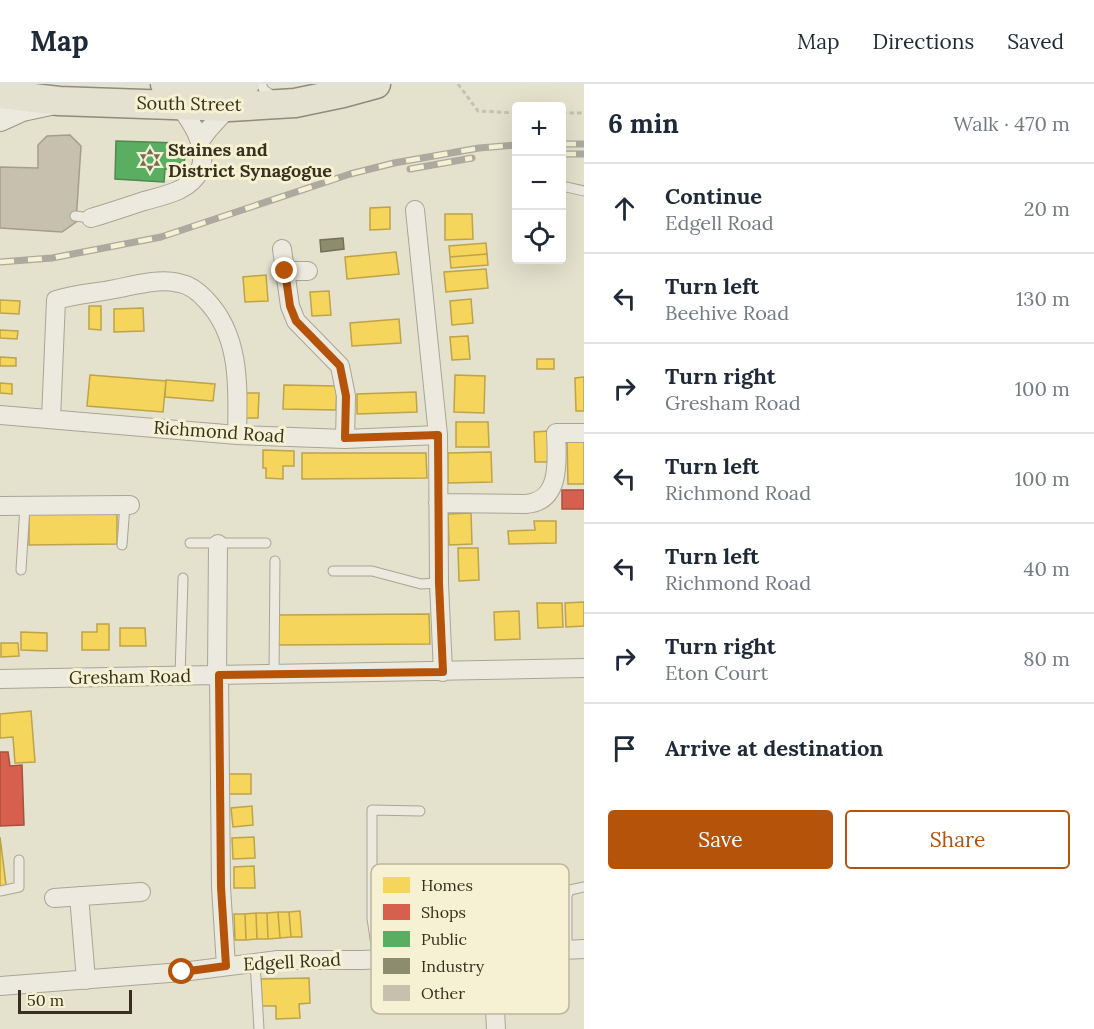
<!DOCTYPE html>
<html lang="en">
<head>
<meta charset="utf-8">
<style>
  body { margin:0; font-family:Lora,serif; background:#f2f2f3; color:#1f2937 }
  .controls { position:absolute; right:18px; top:18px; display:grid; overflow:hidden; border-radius:6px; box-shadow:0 6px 24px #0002 }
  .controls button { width:54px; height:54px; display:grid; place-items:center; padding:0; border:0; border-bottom:2px solid #e0e1e3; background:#fff; color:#1f2937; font:30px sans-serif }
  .scale { position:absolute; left:18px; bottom:15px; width:114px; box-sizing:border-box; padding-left:6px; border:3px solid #382f1e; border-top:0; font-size:16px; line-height:21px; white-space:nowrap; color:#382f1e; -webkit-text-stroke:4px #f5f1d2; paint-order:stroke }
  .stop { position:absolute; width:18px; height:18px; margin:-14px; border:4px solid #b45309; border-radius:50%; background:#fff }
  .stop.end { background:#b45309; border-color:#fff; box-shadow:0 2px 6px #0008 }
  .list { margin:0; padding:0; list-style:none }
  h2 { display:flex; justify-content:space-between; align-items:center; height:78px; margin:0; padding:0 24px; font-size:26px }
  h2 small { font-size:20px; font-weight:400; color:#747a83 }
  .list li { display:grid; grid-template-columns:39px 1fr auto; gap:18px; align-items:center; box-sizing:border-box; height:90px; padding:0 24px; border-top:2px solid #e0e1e3 }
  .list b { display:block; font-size:22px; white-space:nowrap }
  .list p { margin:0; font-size:20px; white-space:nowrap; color:#747a83 }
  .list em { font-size:20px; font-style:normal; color:#747a83 }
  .actions { display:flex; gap:12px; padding:18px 24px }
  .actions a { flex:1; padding:14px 0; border:2px solid #b45309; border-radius:6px; text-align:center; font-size:21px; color:#b45309 }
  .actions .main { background:#b45309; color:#fff }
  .icon { flex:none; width:33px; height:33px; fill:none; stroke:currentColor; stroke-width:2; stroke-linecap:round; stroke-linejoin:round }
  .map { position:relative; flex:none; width:584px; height:945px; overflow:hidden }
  header { display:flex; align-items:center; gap:36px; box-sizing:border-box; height:84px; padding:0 30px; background:#fff; border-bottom:2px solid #e0e1e3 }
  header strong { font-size:28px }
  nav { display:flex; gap:33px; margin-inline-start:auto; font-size:21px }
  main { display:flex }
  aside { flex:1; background:#fff }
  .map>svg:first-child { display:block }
  .homes { fill:#f6d55c; stroke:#bda349; stroke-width:1.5 }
  .shops { fill:#d6604d; stroke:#a7513f; stroke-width:1.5 }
  .public { fill:#5aae61; stroke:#50884d; stroke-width:1.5 }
  .industry { fill:#8c8c6e; stroke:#737056; stroke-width:1.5 }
  .building { fill:#c8c0ae; stroke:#a49d8c; stroke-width:1.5 }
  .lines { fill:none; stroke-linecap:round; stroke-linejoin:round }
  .lane-casing { stroke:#a9a596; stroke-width:11 }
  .street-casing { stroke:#a9a596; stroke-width:20 }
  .secondary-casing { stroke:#999586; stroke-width:28 }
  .primary-casing { stroke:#8f8b7d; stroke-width:31 }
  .path { stroke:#c5c2b5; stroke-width:3; stroke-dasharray:4.5 3; stroke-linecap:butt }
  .lane { stroke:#eceade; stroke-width:9 }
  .street { stroke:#eceade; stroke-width:18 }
  .secondary { stroke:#eceade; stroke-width:26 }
  .primary { stroke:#e4e1d0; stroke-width:28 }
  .rail-casing { stroke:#aca99e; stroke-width:7 }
  .rail { stroke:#f5f1d2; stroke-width:4.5; stroke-dasharray:14; stroke-linecap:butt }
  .route { stroke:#b45309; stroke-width:8 }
  .labels { text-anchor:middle; stroke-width:6; stroke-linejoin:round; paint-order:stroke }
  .street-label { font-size:18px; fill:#382f1e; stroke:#f5f1d2 }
  .poi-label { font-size:18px; font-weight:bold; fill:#382f1e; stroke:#f5f1d2; text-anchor:start }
  .key { fill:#f5f1d2; stroke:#bcb79c; stroke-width:1.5 }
  .key-label { font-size:16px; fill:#382f1e }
</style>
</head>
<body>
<header>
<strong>Map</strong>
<nav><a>Map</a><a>Directions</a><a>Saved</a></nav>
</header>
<main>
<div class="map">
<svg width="584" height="945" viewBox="0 0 584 945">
  <rect width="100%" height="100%" fill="#e4e1cd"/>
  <path class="homes" d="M390,123V145L370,146V124Z
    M445,130H472L473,155L445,156Z
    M486,159L487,170L450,173L449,162Z
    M396,168L399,190L347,195L345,173Z
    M487,170L488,181L451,184L450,173Z
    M486,185L488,204L446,208L444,188Z
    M266,191L268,217L245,218L243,193Z
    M329,207L331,231L312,232L310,208Z
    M471,215L473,239L452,241L450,217Z
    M0,216L20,217L19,230L0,229Z
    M89,222H101V246L89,245Z
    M143,224L144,247L114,248V225Z
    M399,235L401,259L352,262L350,239Z
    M0,246L18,247L17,255L0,254Z
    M468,252L470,275L452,276L450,253Z
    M0,273L16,274V282H0Z
    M537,275H554V285H537Z
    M90,291L166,297L163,328L87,322Z
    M455,291L485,292L484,329L454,328Z
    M584,293V327H576L575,294Z
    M166,296L215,300L213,317L165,313Z
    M0,299L12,300V310L0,309Z
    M284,301L337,302L336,326L283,325Z
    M416,308L417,328L357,330V310Z
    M243,309H259L258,334H243Z
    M456,338H488L489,363H456Z
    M548,347L549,378H535L534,348Z
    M584,354V400H568L567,355Z
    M263,366L294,367V382H283V395L266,394V384H263Z
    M491,368L492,398L448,399V369Z
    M302,369H426L427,394L302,395Z
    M29,427H117V460L29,461Z
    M471,429L472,460L449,461L448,430Z
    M534,437H556V459L509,460L508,447L535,446Z
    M458,464H478L479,496L459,497Z
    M584,518V542L566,543L565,519Z
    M537,519H562L563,543L538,544Z
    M519,527L520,555L495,556L494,528Z
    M429,530L430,560L277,561L276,531Z
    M97,540H109V566H82V548H97Z
    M120,544H145L146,562H120Z
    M21,548L47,549V567L21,566Z
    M1,559H18L19,572L1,573Z
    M31,627L35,678L15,679L13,653L0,654V630Z
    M229,690H251V710H229Z
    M252,722L253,741L233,743L231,724Z
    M0,753L6,801L0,802Z
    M254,753L255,774L233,775L232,754Z
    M254,782L255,804H234V783Z
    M300,827L302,853H291L289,828Z
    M278,828H289L291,853L280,854Z
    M278,828L280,854L268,855L267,829Z
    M256,829H267L268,855H257Z
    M256,829L257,855L246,856L245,830Z
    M234,830H245L246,856H235Z
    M309,894L310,919L299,920L300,934L276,935V922H262L261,895Z"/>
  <path class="shops" d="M562,406H584V425H562Z
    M0,668H8L10,682L22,681L24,741L0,742Z"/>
  <path class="public" d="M116,57L178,59V72H185L184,79H177V85H165L164,98L115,95Z"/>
  <path class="industry" d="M343,154L344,165L321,168L320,156Z"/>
  <path class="building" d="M70,51L81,62L76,138L62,148L0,144V83L38,84V61L47,52Z"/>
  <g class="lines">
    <g class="lane-casing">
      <path id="lane" d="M261,0L264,6L274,13
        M562,102L584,107
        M75,132L91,134
        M190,459H266
        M122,461L125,421
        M21,486L25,422
        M333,487H372L421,500L439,499
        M274,590L275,477
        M180,592L183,494
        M0,807L19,803V776
        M567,866V811L570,806L584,803
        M378,875L372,834V726L420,727
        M255,878L259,945"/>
    </g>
    <g class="street-casing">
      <path id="street" d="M200,57L208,46L229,23
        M415,126L438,351L439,499L443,588
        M91,134C108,129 126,123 144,117C155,114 168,111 179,106C220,86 199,46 178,21
        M282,165L290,222L296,237L340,282L346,312L345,355
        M285,187H308
        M0,331L237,351L345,355L438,351
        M51,335L56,216C75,210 96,209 115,205C135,201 159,194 179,199C190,201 199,208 206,216C241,252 238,304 237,351
        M438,419L525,420C562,418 557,375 556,349H584
        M0,422L130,421
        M217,591L218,460
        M219,591L221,803L226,882
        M0,595L584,584
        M79,812L86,896
        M54,814L141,808
        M492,869L496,945
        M0,902L182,888L278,876H363L584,865"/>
    </g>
    <g class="secondary-casing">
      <path id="secondary" d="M0,34L22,24L50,18"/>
    </g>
    <g class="primary-casing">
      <path id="primary" d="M165,0H245
        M0,10L59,17L229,23L295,19L343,9L376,0"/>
    </g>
    <path class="path" d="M458,0L478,27L516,29
      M562,29H584"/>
    <use href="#lane" class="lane"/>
    <use href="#street" class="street"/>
    <use href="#secondary" class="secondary"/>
    <use href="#primary" class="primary"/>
    <g class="rail-casing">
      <path id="rail" d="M562,60H584
        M562,70H584
        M410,85L472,74
        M0,178L52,174L161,153L350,90L394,79L479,64L516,61"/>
    </g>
    <use href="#rail" class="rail"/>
  </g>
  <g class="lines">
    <path class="route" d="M182,888L226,882L221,803L219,591L443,588L439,499L438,351L345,354L346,312L340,282L296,237L290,222L285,187"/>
  </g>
  <defs>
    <g id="synagogue-bare" transform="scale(1.8)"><path d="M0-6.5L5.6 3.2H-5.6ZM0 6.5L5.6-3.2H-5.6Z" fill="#746d5b" stroke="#f5f1d2" stroke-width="2.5" paint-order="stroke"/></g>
  </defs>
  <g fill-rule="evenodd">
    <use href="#synagogue-bare" x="150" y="76"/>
  </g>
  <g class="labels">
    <g class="street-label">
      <text transform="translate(189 20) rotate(1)" y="6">South Street</text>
      <text transform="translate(219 348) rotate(4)" y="6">Richmond Road</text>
      <text transform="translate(130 593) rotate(-1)" y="6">Gresham Road</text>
      <text transform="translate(292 878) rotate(-3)" y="6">Edgell Road</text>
    </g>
    <g class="poi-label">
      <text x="168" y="72">Staines and<tspan x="168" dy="21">District Synagogue</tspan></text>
    </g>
  </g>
  <rect x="371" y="780" width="198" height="150" rx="9" class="key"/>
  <rect x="383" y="793" width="27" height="16" fill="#f6d55c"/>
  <rect x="383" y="820" width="27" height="16" fill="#d6604d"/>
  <rect x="383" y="847" width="27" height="16" fill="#5aae61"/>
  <rect x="383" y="874" width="27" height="16" fill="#8c8c6e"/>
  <rect x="383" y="901" width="27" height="16" fill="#c8c0ae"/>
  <g class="key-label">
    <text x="421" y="807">Homes</text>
    <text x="421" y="834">Shops</text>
    <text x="421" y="861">Public</text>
    <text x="421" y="888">Industry</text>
    <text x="421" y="915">Other</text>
  </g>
</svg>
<div class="controls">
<button>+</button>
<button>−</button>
<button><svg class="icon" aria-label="locate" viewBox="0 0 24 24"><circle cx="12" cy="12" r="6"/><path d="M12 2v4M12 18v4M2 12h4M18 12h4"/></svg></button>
</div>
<div class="scale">50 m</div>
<div class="stop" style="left:182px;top:888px"></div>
<div class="stop end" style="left:285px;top:187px"></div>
</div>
<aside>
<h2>6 min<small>Walk · 470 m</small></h2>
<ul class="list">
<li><svg class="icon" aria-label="ahead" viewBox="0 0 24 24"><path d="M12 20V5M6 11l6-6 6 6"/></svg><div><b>Continue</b><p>Edgell Road</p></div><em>20 m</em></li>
<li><svg class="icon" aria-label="left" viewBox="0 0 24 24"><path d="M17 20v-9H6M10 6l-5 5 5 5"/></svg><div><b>Turn left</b><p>Beehive Road</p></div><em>130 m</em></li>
<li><svg class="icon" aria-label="right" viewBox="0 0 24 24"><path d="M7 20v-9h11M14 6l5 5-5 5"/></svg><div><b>Turn right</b><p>Gresham Road</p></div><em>100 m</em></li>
<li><svg class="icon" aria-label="left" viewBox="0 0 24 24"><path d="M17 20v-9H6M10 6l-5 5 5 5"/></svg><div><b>Turn left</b><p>Richmond Road</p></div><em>100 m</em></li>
<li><svg class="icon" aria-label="left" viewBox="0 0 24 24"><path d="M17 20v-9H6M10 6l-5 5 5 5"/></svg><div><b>Turn left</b><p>Richmond Road</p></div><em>40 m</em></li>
<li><svg class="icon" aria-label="right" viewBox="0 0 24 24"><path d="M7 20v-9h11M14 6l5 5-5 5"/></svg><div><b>Turn right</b><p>Eton Court</p></div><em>80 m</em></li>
<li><svg class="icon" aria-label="arrive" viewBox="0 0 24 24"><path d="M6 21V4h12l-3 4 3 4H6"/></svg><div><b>Arrive at destination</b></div></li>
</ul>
<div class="actions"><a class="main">Save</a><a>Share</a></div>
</aside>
</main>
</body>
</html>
